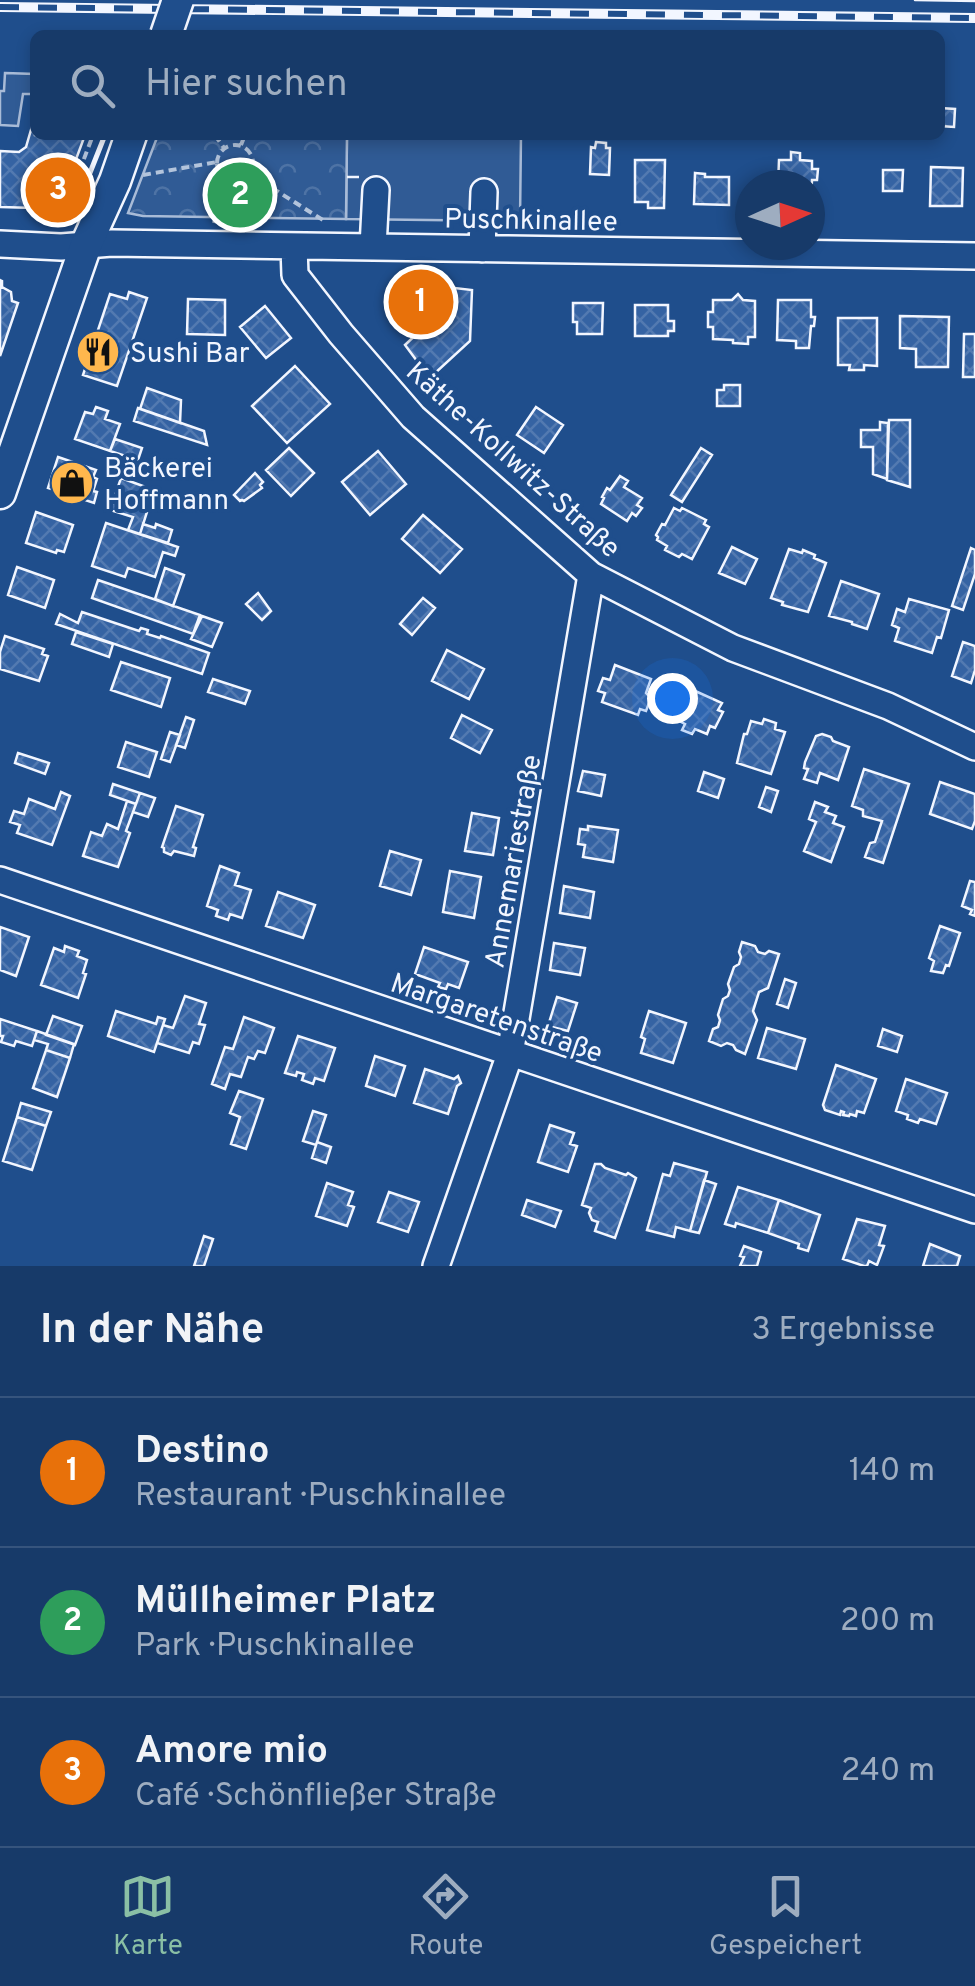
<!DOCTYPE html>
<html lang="de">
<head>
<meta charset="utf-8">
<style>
  body { margin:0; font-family:Overpass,sans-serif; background:#244571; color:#f1f3f6 }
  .compass { position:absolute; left:735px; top:170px; width:90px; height:90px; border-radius:50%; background:#173a69; box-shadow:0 5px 15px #0003; rotate:87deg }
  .you { position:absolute; left:672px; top:698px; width:35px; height:35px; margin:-25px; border:8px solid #fff; border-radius:50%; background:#1a73e8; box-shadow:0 0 0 15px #1a73e833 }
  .badge { display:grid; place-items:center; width:65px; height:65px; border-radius:50%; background:#8abfa5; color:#fff; font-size:32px; font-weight:700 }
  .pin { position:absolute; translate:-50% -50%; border:5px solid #fff; box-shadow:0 2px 10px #0006 }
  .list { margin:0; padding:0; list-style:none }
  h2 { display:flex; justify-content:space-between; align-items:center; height:130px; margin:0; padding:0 40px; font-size:42px }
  h2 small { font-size:32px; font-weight:400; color:#9eadc0 }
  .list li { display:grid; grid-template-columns:65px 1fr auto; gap:30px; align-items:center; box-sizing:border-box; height:150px; padding:0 40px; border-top:2px solid #36547d }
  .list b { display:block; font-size:38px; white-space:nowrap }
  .list p { margin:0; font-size:32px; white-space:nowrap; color:#9eadc0 }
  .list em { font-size:32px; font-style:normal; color:#9eadc0 }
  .icon { flex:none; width:55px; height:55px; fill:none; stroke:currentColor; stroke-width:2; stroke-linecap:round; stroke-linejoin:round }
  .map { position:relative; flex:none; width:975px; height:1266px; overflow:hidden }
  .search { position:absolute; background:#173a69; box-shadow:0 5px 15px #0003; left:30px; right:30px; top:30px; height:110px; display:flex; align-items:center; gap:25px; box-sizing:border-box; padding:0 35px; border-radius:15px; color:#9eadc0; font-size:38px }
  .sheet { height:580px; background:#173a69 }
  nav { display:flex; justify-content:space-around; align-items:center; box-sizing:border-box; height:140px; border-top:2px solid #36547d; background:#173a69; font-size:28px; color:#9eadc0 }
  nav a { display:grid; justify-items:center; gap:5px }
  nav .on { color:#8abfa5 }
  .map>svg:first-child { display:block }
  .built { fill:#305b95; stroke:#a8bbd7; stroke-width:2.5 }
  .park { fill:url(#park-crowns); stroke:#a8bbd7; stroke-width:2.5 }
  .building { fill:url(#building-cross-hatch); stroke:#f2f6ff; stroke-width:2.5 }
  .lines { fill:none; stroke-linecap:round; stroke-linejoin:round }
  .minor-casing { stroke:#f2f6ff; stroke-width:30 }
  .major-casing { stroke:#f2f6ff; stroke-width:35 }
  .path { stroke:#b3c4dc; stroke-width:4; stroke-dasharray:8 5; stroke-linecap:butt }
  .minor { stroke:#1f4e8c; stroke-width:25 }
  .major { stroke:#1f4e8c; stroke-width:30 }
  .tram { stroke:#f2f6ff; stroke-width:2.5 }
  .rail-casing { stroke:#f2f6ff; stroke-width:10 }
  .rail { stroke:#1f4e8c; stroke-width:6; stroke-dasharray:19; stroke-linecap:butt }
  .major-bridge-casing { stroke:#f2f6ff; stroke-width:35; stroke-linecap:butt }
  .major-bridge { stroke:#1f4e8c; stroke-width:30 }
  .fence { stroke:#f2f6ff; stroke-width:2.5; stroke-dasharray:12 5; stroke-linecap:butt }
  .wall { stroke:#f2f6ff; stroke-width:5 }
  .labels { text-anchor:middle; stroke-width:8; stroke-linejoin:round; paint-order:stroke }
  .street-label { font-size:28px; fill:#f2f6ff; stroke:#1f4e8c }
  .poi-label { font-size:28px; fill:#f2f6ff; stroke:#1f4e8c; text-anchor:start }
</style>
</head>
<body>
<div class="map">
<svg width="975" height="1266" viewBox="0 0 975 1266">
  <defs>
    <pattern id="park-crowns" width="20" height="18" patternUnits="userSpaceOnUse" patternTransform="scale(2.5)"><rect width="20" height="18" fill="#305b95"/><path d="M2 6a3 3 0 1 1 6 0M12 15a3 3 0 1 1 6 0" fill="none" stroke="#4e73a5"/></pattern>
    <pattern id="building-cross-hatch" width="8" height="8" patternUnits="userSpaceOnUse" patternTransform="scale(2.5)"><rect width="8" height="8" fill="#3563a3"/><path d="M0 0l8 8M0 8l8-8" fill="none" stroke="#537ab1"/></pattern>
  </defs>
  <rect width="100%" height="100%" fill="#1f4e8c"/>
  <path class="built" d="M5,73L35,74V94H23L18,126L0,125V91H4Z
    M347,135H521L520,221L346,219Z"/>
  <path class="park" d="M158,135H347L346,219L143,216L128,213Z"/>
  <path class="building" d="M940,108L955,109L954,127L940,126Z
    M35,116V135H85L65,189L68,193L38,213L35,208L0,207V151L19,152L26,147Z
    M596,142L606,143V148H610L609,175L590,174L591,147L595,148Z
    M791,152L800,153V160L812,161V169H818L817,180H812L811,199L810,185H778L779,160H791Z
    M635,160H665L664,208H648V202H635Z
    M931,167L963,168L962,206H930Z
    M883,170H903L902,191H883Z
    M695,173L705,174V177H729V205L694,204Z
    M0,280L2,281V287L11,292L12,301L18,303L0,356Z
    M446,287L472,290L470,341L433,375L422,363L420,365L405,345L423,328L429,314L430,289H446Z
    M129,292L147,298L117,386L83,375L110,294L127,299Z
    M738,294L743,300L755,301V337H748V344L733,343V340L713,339V327H708V312H713V300H732Z
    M188,299L225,300V335L187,334Z
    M778,300H811V317H815L814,326H811L809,348H796V341L777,340Z
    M573,303H603L602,334H577V322H573Z
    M635,305H668V321H674V331H668V336H635Z
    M265,306L291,338L266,358L240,327Z
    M900,316L949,317L948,367H916V349L900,348Z
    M838,318H877V366L864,365V370H849L850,365H838Z
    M964,334H975V377H963Z
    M295,366L330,404L287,443L252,406Z
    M724,385H740V406H717V390H724Z
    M147,388L181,400L180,423L140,409Z
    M96,407L108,411L105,419L120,424L110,451L75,439L85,412L93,414Z
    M536,407L563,425L544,453L517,435Z
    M138,408L204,431L207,445L134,421Z
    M889,420H910V487L887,480Z
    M880,422L888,423L887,479L873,474V447H861V430H880Z
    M115,439L142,448L138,460L110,451Z
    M289,448L314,473L291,496L266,470Z
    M701,448L712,455L682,502L671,495Z
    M378,451L406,484L370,515L342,482Z
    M58,457L96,470L93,477L97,479L93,491L97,492L94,503L48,488Z
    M255,473L263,482L260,485L262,488L244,501L242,500L240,501L234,495Z
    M620,476L628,481L624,487L642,498L637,505L642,508L636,516L632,513L627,521L601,504L604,498L602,497L607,488L610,490Z
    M121,478L154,490L140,534L128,530L133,517L110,510Z
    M674,508L680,511L682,508L706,520L704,524L709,527L692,559L682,554L679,557L665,550L667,546L657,540L658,537L656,535L662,524L665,525Z
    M36,512L73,525L64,552L57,550L56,553L26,543Z
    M423,515L462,549L440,573L402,539Z
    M106,523L178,547L175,556L163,552L155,577L128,568L125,577L92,566Z
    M143,524L155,528L156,524L172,530L168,543L140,534Z
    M732,547L757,559L745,584L719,573Z
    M971,548L975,550V574L963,610L952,606Z
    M789,549L802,553L803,550L815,555L814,558L826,563L808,612L782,605L783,602L771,598Z
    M17,567L54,580L45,608L8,595Z
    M165,568L184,575L173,606L155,599Z
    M98,580L200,615L193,634L92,598Z
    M841,581L879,594L867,629L852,624V622L829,616Z
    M258,593L271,611L262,620L246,604Z
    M423,598L435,608L412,635L400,624Z
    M909,599L949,610L941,638L937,637L932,653L895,641L899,628L892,625L897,609L905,612Z
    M82,612L139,631L141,628L148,630L147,634L160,638L161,636L209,653L202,674L56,624L60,614L78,623Z
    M202,616L222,623L212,647L191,639Z
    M76,632L113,644L109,657L72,644Z
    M5,636L44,649L42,654L48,656L39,681L0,669V652Z
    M963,642L975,646V670L971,683L952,676Z
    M447,650L484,669L469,699L432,681Z
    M121,662L170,678L161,707L111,690Z
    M615,665L651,679L646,693L651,698L646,711L640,709L638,715L602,702L605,693L598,691L603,678L610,680Z
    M213,679L250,691L245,704L208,692Z
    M693,690L722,703L718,710L723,712L715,728L710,726L707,734L695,729L692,734L682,730L685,724L679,721L684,710L678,707L682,698L688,700Z
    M462,715L492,730L480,753L451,738Z
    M186,717L194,720L185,748L176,745Z
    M764,719L776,723L775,729L785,732L771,774L737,763L744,734H747L751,721L762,724Z
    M170,732L180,735L170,762L161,759Z
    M822,734L831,737L833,741L849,747L838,780L820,773L817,783L804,779L808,769L804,768L805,762L816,736Z
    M126,742L157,752L149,777L118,767Z
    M18,753L49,763L45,774L15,763Z
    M864,769L909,784L883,863L865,857L870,843L875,842L882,821L863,816V810L852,806Z
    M583,771L605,775L601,796L578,791Z
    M704,772L724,779L718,798L698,791Z
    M940,782L975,794V821L972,829L930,814Z
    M113,784L140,793L136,804L110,795Z
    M766,787L778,791L771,812L759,807Z
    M61,792L70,796L52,845L17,833L20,825L10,822L14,811L24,814L29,799L55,809Z
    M140,793L155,798L148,817L133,812Z
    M127,801L136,804L126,831L130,833L118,867L83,856L91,832L102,836L107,824L118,829Z
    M815,802L828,807L825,812L836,816L833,823L844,827L831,862L804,851L816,822L809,819Z
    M176,806L203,815L193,847L196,848L194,856L174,851L171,855L164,852V848L162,847Z
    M472,813L499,818L493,855L465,851Z
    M588,826L618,830L613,862L583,857L585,845L578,844L580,829L588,830Z
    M390,851L421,860L411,895L380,886Z
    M220,866L239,873L235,885L251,890L242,918L230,914L228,920L216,916L218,910L207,906Z
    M450,871L481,877L474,918L443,912Z
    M970,881L975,882V916L970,914L972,910L962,906Z
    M564,886L594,892L590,918L560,913Z
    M278,892L315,905L303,938L266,926Z
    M940,926L960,933L949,966L946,965L943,973L931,971L934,961L929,958Z
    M0,927L29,937L16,976L0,970Z
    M742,942L755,946L758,952L765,954L769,951L779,954L768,988L759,992L753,1011L757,1020L745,1054L736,1050L733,1045L727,1043L721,1046L709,1041L713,1029L718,1027L720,1020L718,1015L723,999L728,996L730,990L728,984L734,967L739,964L741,957L739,952Z
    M554,943L585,948L580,975L550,970Z
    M65,946L79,951L77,956L87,960L83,973L86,974L78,998L41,985L54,948L64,952Z
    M424,947L468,962L459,988L448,984L446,989L438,987L440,983L415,974Z
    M785,979L796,983L788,1008L777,1004Z
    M185,996L206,1003L199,1024L205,1025L199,1044L193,1042L189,1053L157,1043L163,1025L173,1028Z
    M557,997L577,1003L568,1031L548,1026Z
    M116,1011L156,1024L158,1017L165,1019L154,1052L108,1036Z
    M649,1011L686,1023L673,1063L641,1053L645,1039L641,1037Z
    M53,1016L82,1026L75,1045L46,1035Z
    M244,1017L274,1028L265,1053L258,1051L254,1059L248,1057L241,1077L230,1074L225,1089L212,1084L225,1047L233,1049Z
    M0,1019L37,1031L32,1046L16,1041L14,1046L1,1042L3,1036H0Z
    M767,1028L805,1039L796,1069L758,1058Z
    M883,1029L902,1036L897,1052L878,1046Z
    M37,1031L74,1044L70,1058L46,1050L48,1044L34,1040Z
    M298,1036L335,1048L324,1081L315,1078L313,1084L302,1080L304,1074L297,1072L296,1076L285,1073Z
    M46,1050L70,1058L57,1097L33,1088Z
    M375,1056L405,1066L395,1096L366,1086Z
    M836,1065L876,1079L864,1113L857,1111L856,1116L850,1114L849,1116L843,1115L844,1112L841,1111L840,1115L825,1110L823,1105Z
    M425,1069L454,1079L458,1076L461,1083L457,1086L448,1114L414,1103Z
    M906,1079L947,1093L936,1124L920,1119L918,1123L907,1119L908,1115L896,1111Z
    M239,1091L263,1099L246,1149L231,1144L240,1117L230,1113Z
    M21,1103L51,1112L46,1126L17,1117Z
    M313,1111L326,1115L316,1145L303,1141Z
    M17,1117L46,1126L32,1170L3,1161Z
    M550,1125L574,1133L570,1144L577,1146L568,1172L538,1162Z
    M317,1142L331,1147L326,1163L312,1158Z
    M674,1163L707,1172L690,1231L676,1227L674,1237L647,1230L663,1174L670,1176Z
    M595,1164H601L605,1168L626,1175L628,1173L636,1178L615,1238L595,1231L598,1222L592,1220L589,1213L591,1208L582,1205Z
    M704,1180L716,1184L699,1233L690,1231Z
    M327,1183L353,1192L348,1205L354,1207L347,1226L316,1216Z
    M738,1187L779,1200L768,1233L736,1223L735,1227L725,1224Z
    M389,1192L419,1202L408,1232L378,1222Z
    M527,1200L561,1211L555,1227L522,1215Z
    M779,1200L820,1215L808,1251L798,1248L799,1244L768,1233Z
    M857,1219L885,1226L879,1245L884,1246L877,1265L869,1261L867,1266H864L843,1259Z
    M204,1236L213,1239L204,1266H194Z
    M930,1244L960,1256L957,1266H923Z
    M744,1246L761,1252L757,1266H740L744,1257L740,1256Z"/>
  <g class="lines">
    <g class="minor-casing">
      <path id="minor" d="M0,244L61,247L112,243L975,256
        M294,247L295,275L341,334L413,417L591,575L733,648L888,706L975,747
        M373,247L376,190
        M482,249L484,192
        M0,880L975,1210
        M436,1266L510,1054L591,575"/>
    </g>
    <g class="major-casing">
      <path id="major" d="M0,493L86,245L115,181L131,135"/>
    </g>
    <path class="path" d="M215,135L224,148
      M217 163a18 18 0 1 1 36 0a18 18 0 1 1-36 0Z
      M241,145L245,135
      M250,174L326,222
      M143,175L217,162
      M71,219L65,209L93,135
      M214,223L227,180"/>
    <use href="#minor" class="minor"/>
    <use href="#major" class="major"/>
    <path class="tram" d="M915,0L975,1"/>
    <g class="rail-casing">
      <path id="rail" d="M0,7L975,18"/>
    </g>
    <use href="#rail" class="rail"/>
    <g class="major-bridge-casing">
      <path id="major-bridge" d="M166,35L178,0"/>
    </g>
    <use href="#major-bridge" class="major-bridge"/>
    <path class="fence" d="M347,177H364"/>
    <path class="wall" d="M76,208L105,135"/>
  </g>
  <defs>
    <g id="restaurant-disc" transform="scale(2.25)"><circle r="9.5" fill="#ffb74d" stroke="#1f4e8c"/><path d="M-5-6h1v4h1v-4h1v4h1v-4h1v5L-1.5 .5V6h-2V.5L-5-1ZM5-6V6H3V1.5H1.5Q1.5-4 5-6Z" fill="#111"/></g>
    <g id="shop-disc" transform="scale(2.25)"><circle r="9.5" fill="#ffb74d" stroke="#1f4e8c"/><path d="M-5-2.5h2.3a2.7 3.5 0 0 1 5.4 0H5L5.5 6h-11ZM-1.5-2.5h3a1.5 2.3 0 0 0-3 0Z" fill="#111"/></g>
  </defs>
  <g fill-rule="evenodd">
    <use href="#restaurant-disc" x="98" y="352"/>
    <use href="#shop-disc" x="72" y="483"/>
  </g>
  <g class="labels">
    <g class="street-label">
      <text transform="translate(531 219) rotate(1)" y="10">Puschkinallee</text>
      <text transform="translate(514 459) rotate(42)" y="10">Käthe-Kollwitz-Straße</text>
      <text transform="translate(512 861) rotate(-80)" y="10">Annemariestraße</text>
      <text transform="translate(497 1017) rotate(19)" y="10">Margaretenstraße</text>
    </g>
    <g class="poi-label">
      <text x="130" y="362">Sushi Bar</text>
      <text x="104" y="477">Bäckerei<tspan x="104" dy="32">Hoffmann</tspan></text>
    </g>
  </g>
</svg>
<svg class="compass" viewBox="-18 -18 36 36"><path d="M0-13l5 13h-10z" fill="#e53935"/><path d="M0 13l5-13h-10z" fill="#9eadc0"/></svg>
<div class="you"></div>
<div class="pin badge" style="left:421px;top:302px;background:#e8710a">1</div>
<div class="pin badge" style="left:240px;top:195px;background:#2e9e5b">2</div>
<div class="pin badge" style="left:58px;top:190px;background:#e8710a">3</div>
<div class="search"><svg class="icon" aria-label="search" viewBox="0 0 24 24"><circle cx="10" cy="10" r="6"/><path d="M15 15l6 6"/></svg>Hier suchen</div>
</div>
<section class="sheet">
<h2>In der Nähe<small>3 Ergebnisse</small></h2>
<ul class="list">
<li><span class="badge" style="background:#e8710a">1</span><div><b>Destino</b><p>Restaurant · Puschkinallee</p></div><em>140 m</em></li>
<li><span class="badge" style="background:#2e9e5b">2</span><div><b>Müllheimer Platz</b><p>Park · Puschkinallee</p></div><em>200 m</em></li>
<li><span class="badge" style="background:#e8710a">3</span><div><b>Amore mio</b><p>Café · Schönfließer Straße</p></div><em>240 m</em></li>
</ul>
</section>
<nav>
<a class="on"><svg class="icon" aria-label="map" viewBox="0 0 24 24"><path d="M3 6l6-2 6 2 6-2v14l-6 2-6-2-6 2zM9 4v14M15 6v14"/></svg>Karte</a>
<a><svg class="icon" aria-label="directions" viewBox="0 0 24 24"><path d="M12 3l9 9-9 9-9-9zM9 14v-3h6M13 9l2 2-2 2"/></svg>Route</a>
<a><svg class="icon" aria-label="saved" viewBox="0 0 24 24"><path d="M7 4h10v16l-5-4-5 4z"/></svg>Gespeichert</a>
</nav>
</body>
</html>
